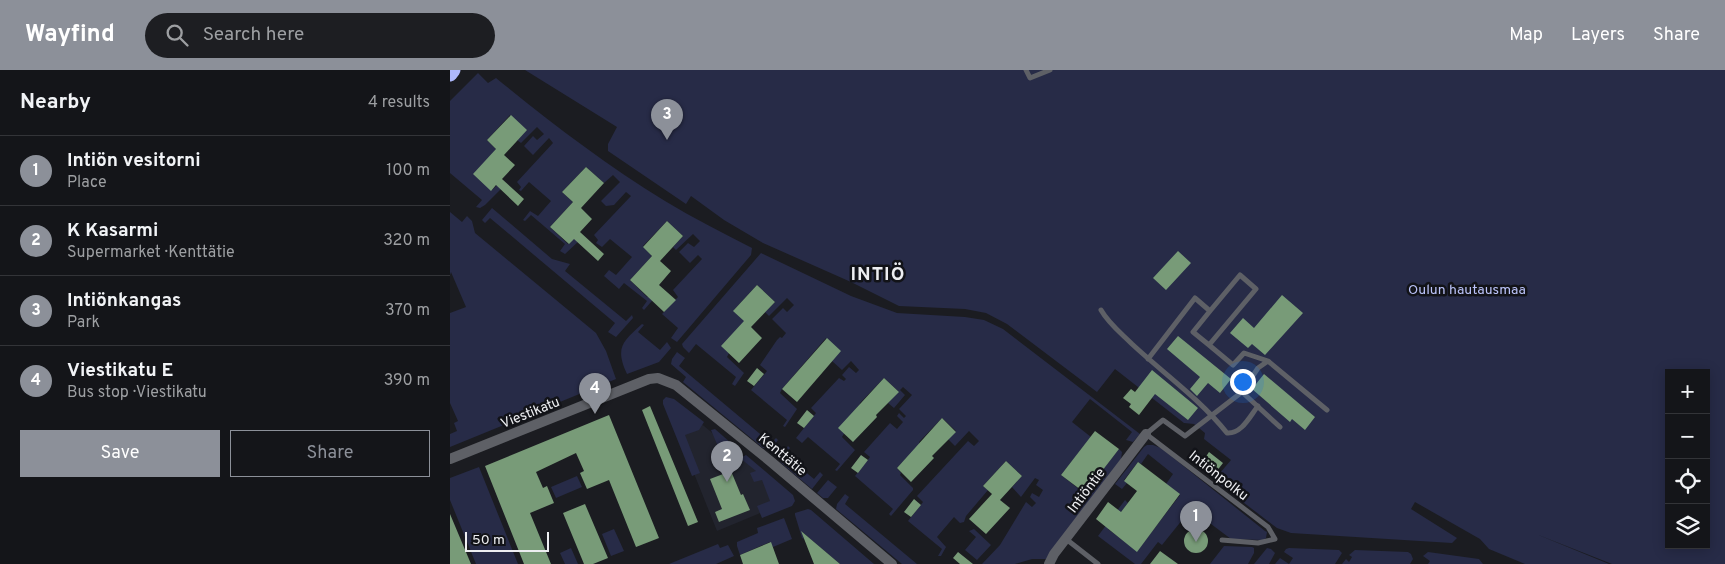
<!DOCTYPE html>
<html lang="en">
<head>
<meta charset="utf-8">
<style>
  body { margin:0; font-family:Overpass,sans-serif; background:#1d1e22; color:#f1f3f6 }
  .controls { position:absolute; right:15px; bottom:15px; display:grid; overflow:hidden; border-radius:0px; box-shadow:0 2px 12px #0003 }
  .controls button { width:45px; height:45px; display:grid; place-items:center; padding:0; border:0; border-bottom:1px solid #333438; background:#141519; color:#f1f3f6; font:25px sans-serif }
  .scale { position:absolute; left:15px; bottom:12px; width:84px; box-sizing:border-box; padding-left:5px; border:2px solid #edeef1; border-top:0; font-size:14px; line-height:18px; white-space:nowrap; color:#edeef1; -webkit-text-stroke:4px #121318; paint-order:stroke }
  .you { position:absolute; left:792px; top:311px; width:18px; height:18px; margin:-12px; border:4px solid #fff; border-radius:50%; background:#1a73e8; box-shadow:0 0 0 8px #1a73e833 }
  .badge { display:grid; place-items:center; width:32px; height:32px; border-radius:50%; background:#8c9099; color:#fff; font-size:16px; font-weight:700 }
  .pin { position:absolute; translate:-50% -41px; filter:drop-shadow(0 1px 2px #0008) }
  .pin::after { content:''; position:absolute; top:26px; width:18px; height:15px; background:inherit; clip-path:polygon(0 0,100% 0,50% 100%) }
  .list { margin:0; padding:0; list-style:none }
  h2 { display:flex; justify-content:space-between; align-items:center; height:65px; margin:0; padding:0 20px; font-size:21px }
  h2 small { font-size:16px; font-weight:400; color:#9d9fa2 }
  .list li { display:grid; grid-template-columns:32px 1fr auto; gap:15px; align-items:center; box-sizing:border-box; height:70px; padding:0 20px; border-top:1px solid #333438 }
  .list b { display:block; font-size:19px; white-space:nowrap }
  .list p { margin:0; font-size:16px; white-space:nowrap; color:#9d9fa2 }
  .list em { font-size:16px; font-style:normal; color:#9d9fa2 }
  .actions { display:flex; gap:10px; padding:15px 20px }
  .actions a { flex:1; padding:11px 0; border:1px solid #8c9099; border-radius:0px; text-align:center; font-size:18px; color:#8c9099 }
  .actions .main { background:#8c9099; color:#fff }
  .icon { flex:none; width:28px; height:28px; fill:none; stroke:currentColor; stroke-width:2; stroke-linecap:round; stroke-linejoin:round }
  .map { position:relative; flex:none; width:1275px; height:494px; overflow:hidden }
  header { display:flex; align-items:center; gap:30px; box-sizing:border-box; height:70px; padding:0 25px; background:#8c9099; color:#fff }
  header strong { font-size:24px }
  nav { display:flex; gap:28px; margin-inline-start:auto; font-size:18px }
  .search { width:350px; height:45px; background:#1d1e22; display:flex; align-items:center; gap:12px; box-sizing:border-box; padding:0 18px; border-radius:28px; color:#9d9fa2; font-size:19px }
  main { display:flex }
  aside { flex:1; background:#141519 }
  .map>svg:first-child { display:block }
  .built { fill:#22242e }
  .green { fill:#272b47; fill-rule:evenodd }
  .building { fill:#789b78 }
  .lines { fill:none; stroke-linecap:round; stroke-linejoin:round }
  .service { stroke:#5e6066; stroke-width:5 }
  .minor { stroke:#5e6066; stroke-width:10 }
  .motorway { stroke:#aeb8fb; stroke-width:15 }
  .labels { text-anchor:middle; stroke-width:5; stroke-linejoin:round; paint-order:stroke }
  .park-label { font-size:14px; fill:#bbc3f9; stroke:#121318 }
  .street-label { font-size:14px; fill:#edeef1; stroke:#121318 }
  .district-label { font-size:19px; font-weight:bold; letter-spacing:1px; fill:#edeef1; stroke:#121318 }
</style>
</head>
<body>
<header>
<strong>Wayfind</strong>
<div class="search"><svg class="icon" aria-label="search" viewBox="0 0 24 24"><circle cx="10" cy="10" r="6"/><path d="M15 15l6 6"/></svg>Search here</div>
<nav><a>Map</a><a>Layers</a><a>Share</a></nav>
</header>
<main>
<aside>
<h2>Nearby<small>4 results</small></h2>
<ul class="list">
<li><span class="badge">1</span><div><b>Intiön vesitorni</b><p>Place</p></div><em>100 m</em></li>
<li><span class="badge">2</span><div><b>K Kasarmi</b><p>Supermarket · Kenttätie</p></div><em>320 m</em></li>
<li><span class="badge">3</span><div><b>Intiönkangas</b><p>Park</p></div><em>370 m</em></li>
<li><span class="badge">4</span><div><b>Viestikatu E</b><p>Bus stop · Viestikatu</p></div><em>390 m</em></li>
</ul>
<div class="actions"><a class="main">Save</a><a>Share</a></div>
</aside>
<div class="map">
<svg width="1275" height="494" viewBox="0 0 1275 494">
  <rect width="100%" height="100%" fill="#1b1c21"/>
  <path class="built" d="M223,351H248L338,426L330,435L267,461Z"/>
  <path class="green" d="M75,0H1275V494H1162L1086,464L1159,494H1075L1039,479L1030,469L965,432L961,439L1007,468L1002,473L841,463L827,458L764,410L781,390L754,369L755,363L744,354L734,353L665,299L647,322L557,254L536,243L515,239L449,236L401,212L313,173L274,150L241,126L236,134L158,81V74L167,57ZM1219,303H1256V475H1219Z
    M28,3L38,13L46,8C100,52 156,95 215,131C243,148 273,163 302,178L301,185L227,272L221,268L228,258L212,244L228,227L223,220L252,189L248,185L240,193L229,182L238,173L244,177L250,171L243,164L226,180L223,177L233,166L217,151L193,176L202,186L180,210L197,227L208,224L194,240L192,238L197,231L174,213L169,219L154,206L159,200L166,205L182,187L160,169L152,177L146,173L148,170L144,165L181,126L176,122L164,135L156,136L151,131L170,112L163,105L154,113L136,97L112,122L123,132L100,157L118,174L126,166L130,170L115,184L110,181L115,174L81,145L75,151L73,150L80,141L88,146L101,131L79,112L71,121L69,120L71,117L67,112L103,73L99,68L83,85L74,76L83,66L87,70L94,64L87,57L71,73L67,70L60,45L37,70L46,79L42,120L47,115L51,119L35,135L30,138L26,137L32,130L0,103V31Z
    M42,138L102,189L120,194L115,201L176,251L182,245L183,248L166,267L158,262L165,253L40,148L35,153L32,150Z
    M0,142L12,152L17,146L22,151L25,163L146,263L156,281L166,309L0,377V364L7,361L4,353L8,351L0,333V243L16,237L1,202L0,205Z
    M311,183L401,226L447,243L515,247L534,250L553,259L690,364L683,372L676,370L682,362L640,329L622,352L641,367L611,405L634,423L669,379L672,382L671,389L596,489H582L565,494H532L550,475L576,432L582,437L586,433L580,427L582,423L589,427L593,420L586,415L589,410L585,408L571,427L562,417L572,406L556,391L533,416L538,420L516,446L514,452L510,453L504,447L487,467L496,477L491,486H488L492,479L458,451L473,432L467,426L518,371L524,376L529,371L519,361L505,376L498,369L506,361L492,348L469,372L470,374L447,398L451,403L450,405L463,418V420L441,446L439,444L443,439L405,406L420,387L414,382L440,353L447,359L453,352L447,346L449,343L454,348L456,346L449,339L462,325L453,317L450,320L455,325L444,338L438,333L448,321L434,308L410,333L411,335L392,367L405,380L387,401L385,400L390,394L358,367L352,373L346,368L366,343L361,338L389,308L394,311L396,309L392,305L399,297L406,303L409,300L401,291L392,300L382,291L376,268L332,319L330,323L347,339L335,357L333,356L337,350L301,320L317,301L310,295L327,270L330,267L332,268L336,263L322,249L333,238L337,242L344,235L337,228L319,246L315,242L325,232L307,215L284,240L295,251L277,287L294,303L285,316L282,314L286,307L246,274L239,283L233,277L232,274Z
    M192,254L194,255L188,262L210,280L217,272L221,278L209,292L177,304C165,278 172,272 192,254Z
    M227,282L235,288L229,296L321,373L326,368L328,370L322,378H313L233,312L236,307L221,294L222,289Z
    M216,327L224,329L254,352L249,360L235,365L250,403L242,406L213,334V330Z
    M265,359L289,380L285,387L275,393L261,360Z
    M697,375H703L711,378L815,461L817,462L816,468L813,470L781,469L741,439L712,475L708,472L691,494H685L648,466L675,430L678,433L658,459L687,481L730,425L716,414L723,404L698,384L691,394L688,392L674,410L677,413L672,419L665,414L694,377Z
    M338,376L340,378L335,385L364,409L370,402L373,405L362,419L330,392V386Z
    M296,385L343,425L345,431L342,436L312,448L307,436L320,431L312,410L304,412L300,403L306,401L290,388Z
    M29,397L68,494H26L0,430V408Z
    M127,406L132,417L106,428L101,417Z
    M378,410L387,417L378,428H373L367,423Z
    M395,424L399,427L395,434L467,494H452L386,439L387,434Z
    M358,439L361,440L424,494H390L352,462L354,469L352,468L345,445V443Z
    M334,448L342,469L323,477L320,472L290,485L287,476V472L308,463L307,458Z
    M164,459L174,481L161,486L152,464Z
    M524,459L541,475L527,490L515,480L526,467L519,461Z
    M268,474L270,478L278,475L284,486L266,494H219Z
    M774,476L802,477L804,478V483L798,494H760Z
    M121,478L128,494H115L110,483Z
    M817,478L821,479L825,483L819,494H804Z
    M839,478L889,480L892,483L885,494H825L830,488L839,494L843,488L834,482L836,479Z
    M905,480L958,482L961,484L963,489L960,494H892L896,489L899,492L902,487L899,485Z
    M978,482L1029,489L1033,494H978L980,491L973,486Z"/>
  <path class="building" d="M61,45L77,60L54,85L65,95L52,109L74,129L68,136L46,115L41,121L23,104L46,79L37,70Z
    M136,97L154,113L131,138L142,149L130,162L154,184L148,191L124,169L119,174L100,157L123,132L112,122Z
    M217,151L233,166L210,191L221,201L209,215L226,230L214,242L180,210L202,186L193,177Z
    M728,181L741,193L716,220L703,208Z
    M307,215L325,232L301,257L312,268L289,293L271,276L294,251L283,241Z
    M832,225L853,243L815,285L802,274L798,278L780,263L793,248L804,258Z
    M728,266L781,309L770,323L758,313L747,326L740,319L750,307L717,279Z
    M377,268L391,281L347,332L332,319Z
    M307,298L314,304L304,316L297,311Z
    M702,300L748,338L738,350L705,324L689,345L679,337L681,334L673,328L681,319L685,322Z
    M814,304L865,347L855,360L842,349L840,352L802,319Z
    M434,308L449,322L426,345L427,347L403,372L388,358Z
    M200,336L248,452L238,456L192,340Z
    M357,340L364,346L354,358L347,353Z
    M159,345L209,468L186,477L159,410L137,419L130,403L134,401L126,383L86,402L93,418L97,416L104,433L80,443L101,494H74L35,396Z
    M492,348L506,362L482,386L484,388L461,412L447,398Z
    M645,361L669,379L635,423L611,405Z
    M759,382L773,393L766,402L753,391Z
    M411,385L418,390L408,403L401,398Z
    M556,391L572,406L550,430L560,438L536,464L519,449L542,424L533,416Z
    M688,392L730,424L687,482L646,449L658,432L671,442L687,421L674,411Z
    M281,401L291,425L293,424L300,440L269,452L265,442L272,439L260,409Z
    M464,429L471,435L461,447L454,442Z
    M135,434L158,488L143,494H134L113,443Z
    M0,444L21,494H0Z
    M734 471a12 12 0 1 1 24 0a12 12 0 1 1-24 0Z
    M351,461L390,494H364Z
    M321,472L329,494H293L290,485Z
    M710,481L728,494H700Z
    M508,482L523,494H510L503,488Z"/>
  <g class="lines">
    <path class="service" d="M576,0L580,8L600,0
      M651,240C659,254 671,263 682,274C713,303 750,329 777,363C792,364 800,346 808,336
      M759,275L743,262L760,241
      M698,289L745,228L760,241L790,205L806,219L759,275L783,295L794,283L818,291
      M792,322L830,357
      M616,469L648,494
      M772,470L808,473L825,469L818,457L696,364L713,350L735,366L792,322L808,298L818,291L877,340"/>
    <path class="minor" d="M0,389L199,309L208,308L226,315L320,391L442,494
      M599,494L604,484L696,364"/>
    <path class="motorway" d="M0,4L3,0"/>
  </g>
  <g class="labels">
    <g class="park-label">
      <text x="1017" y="224">Oulun hautausmaa</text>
    </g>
    <g class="street-label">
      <text transform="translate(80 342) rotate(-22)" y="5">Viestikatu</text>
      <text transform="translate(333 384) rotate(40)" y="5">Kenttätie</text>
      <text transform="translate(769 405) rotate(38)" y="5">Intiönpolku</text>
      <text transform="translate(636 420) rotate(-53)" y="5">Intiöntie</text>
    </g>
    <g class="district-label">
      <text x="428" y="210">INTIÖ</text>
    </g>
  </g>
</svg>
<div class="controls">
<button>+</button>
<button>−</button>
<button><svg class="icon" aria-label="locate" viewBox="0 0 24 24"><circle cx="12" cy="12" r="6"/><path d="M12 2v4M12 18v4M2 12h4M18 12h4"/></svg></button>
<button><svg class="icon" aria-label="layers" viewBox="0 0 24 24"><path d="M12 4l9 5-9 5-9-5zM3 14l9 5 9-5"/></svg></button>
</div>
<div class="scale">50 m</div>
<div class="you"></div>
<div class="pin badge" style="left:746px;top:472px">1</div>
<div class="pin badge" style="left:277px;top:412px">2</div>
<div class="pin badge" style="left:217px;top:70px">3</div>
<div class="pin badge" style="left:145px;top:344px">4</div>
</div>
</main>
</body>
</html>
